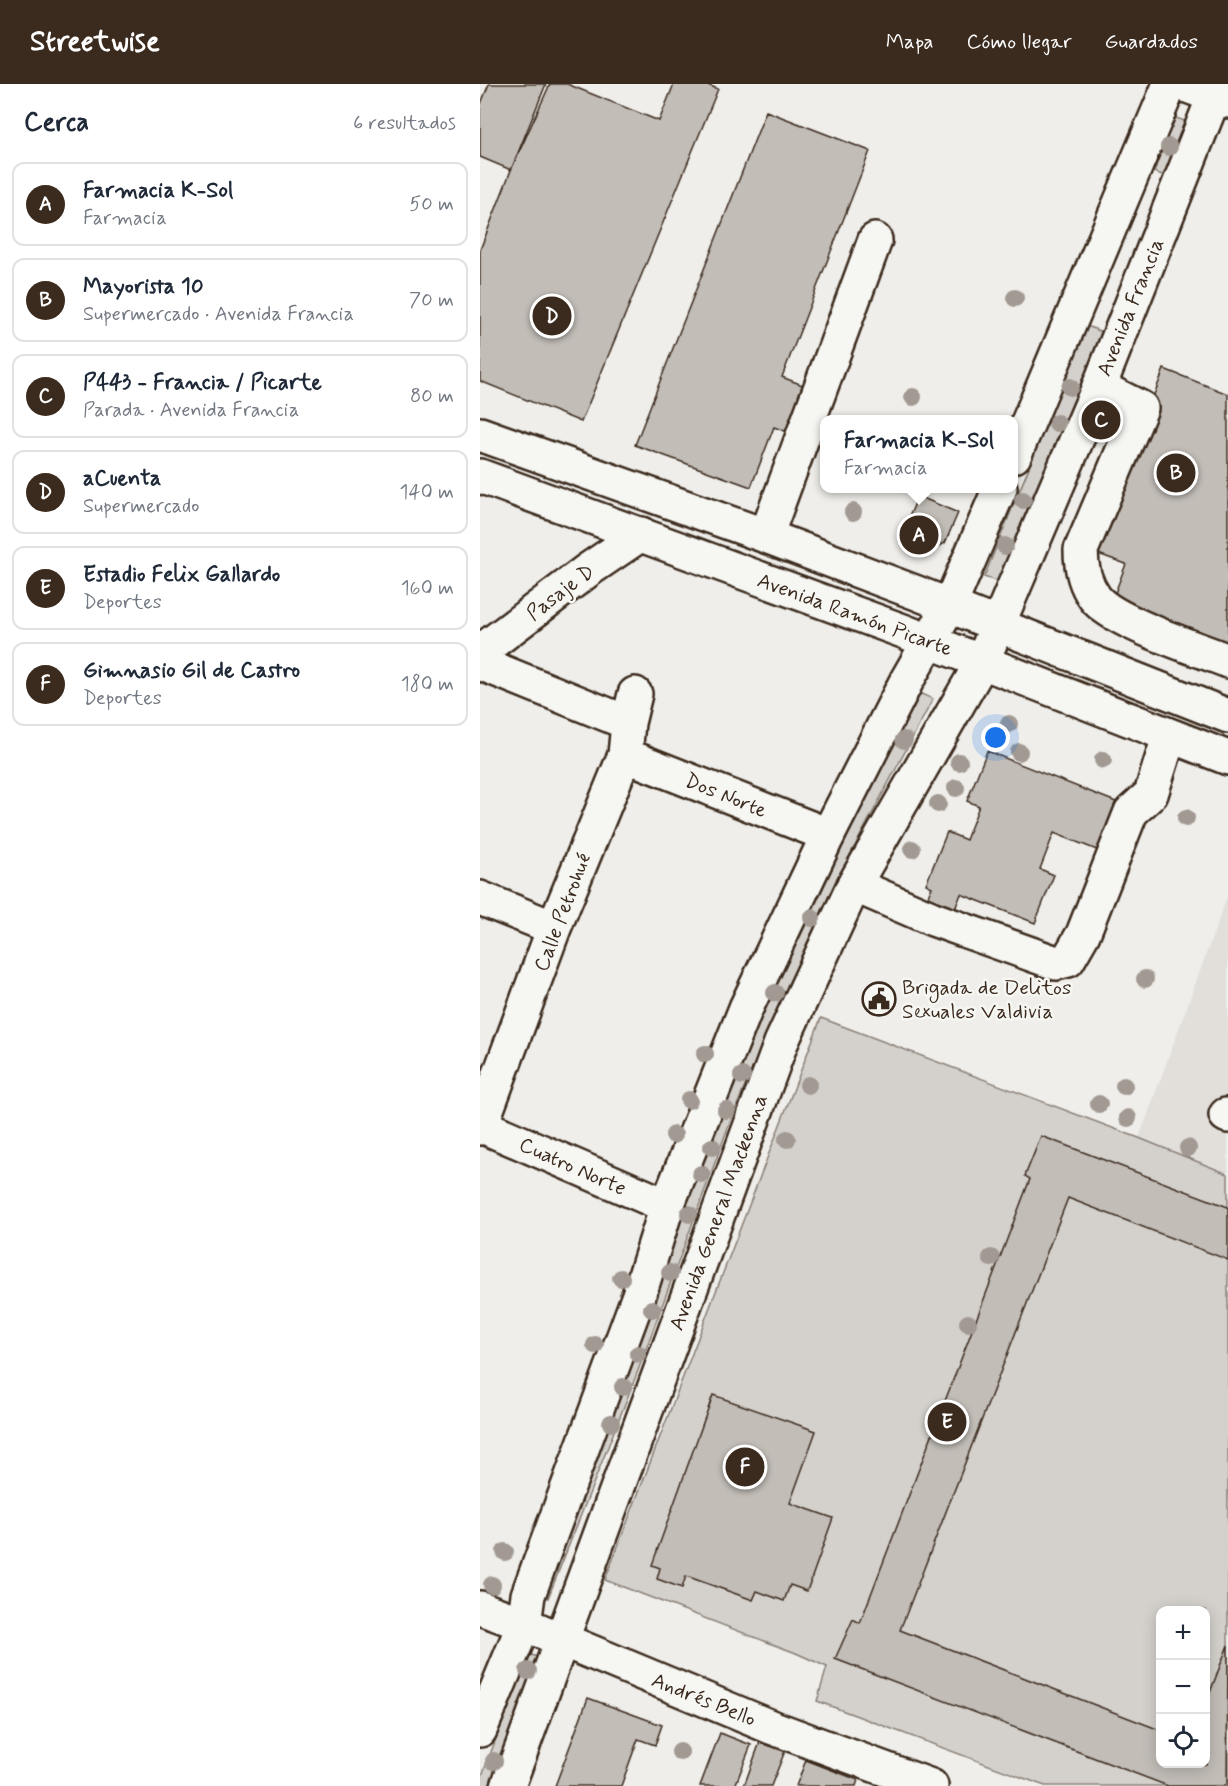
<!DOCTYPE html>
<html lang="es">
<head>
<meta charset="utf-8">
<style>
  body { margin:0; font-family:Mynerve,sans-serif; background:#f2f2f3; color:#1f2937 }
  .controls { position:absolute; right:18px; bottom:18px; display:grid; overflow:hidden; border-radius:12px; box-shadow:0 3px 15px #0003 }
  .controls button { width:54px; height:54px; display:grid; place-items:center; padding:0; border:0; border-bottom:2px solid #e0e1e3; background:#fff; color:#1f2937; font:30px sans-serif }
  .you { position:absolute; left:516px; top:654px; width:21px; height:21px; margin:-15px; border:4px solid #fff; border-radius:50%; background:#1a73e8; box-shadow:0 0 0 9px #1a73e833 }
  .badge { display:grid; place-items:center; width:39px; height:39px; border-radius:50%; background:#3b2a1e; color:#fff; font-size:20px; font-weight:700 }
  .pin { position:absolute; translate:-50% -50%; border:3px solid #fff; box-shadow:0 2px 6px #0006 }
  .popup { position:absolute; left:340px; top:331px; width:198px; height:78px; box-sizing:border-box; display:grid; place-content:center; border-radius:12px; background:#fff; filter:drop-shadow(0 2px 4px #0005); font-size:20px; white-space:nowrap; color:#747a83 }
  .popup b { font-size:22px; color:#1f2937 }
  .popup::after { content:''; position:absolute; left:50%; top:100%; margin-left:-12px; border:12px solid transparent; border-top-color:#fff }
  .list { margin:0; padding:0; list-style:none }
  h2 { display:flex; justify-content:space-between; align-items:center; height:78px; margin:0; padding:0 24px; font-size:26px }
  h2 small { font-size:20px; font-weight:400; color:#747a83 }
  .list li { display:grid; grid-template-columns:39px 1fr auto; gap:18px; align-items:center; box-sizing:border-box; height:84px; margin:0 12px 12px; padding:0 12px; border:2px solid #e0e1e3; border-radius:12px }
  .list b { display:block; font-size:22px; white-space:nowrap }
  .list p { margin:0; font-size:20px; white-space:nowrap; color:#747a83 }
  .list em { font-size:20px; font-style:normal; color:#747a83 }
  .icon { flex:none; width:33px; height:33px; fill:none; stroke:currentColor; stroke-width:2; stroke-linecap:round; stroke-linejoin:round }
  .map { position:relative; flex:none; width:748px; height:1702px; overflow:hidden }
  header { display:flex; align-items:center; gap:36px; box-sizing:border-box; height:84px; padding:0 30px; background:#3b2a1e; color:#fff }
  header strong { font-size:28px }
  nav { display:flex; gap:33px; margin-inline-start:auto; font-size:21px }
  main { display:flex }
  aside { flex:1; background:#fff }
  .map>svg:first-child { display:block }
  .built { fill:#e2dfdb }
  .green { fill:#d4d1cc; stroke:#887e75; stroke-width:1.5; fill-rule:evenodd }
  .building { fill:#c2bdb7; stroke:#3b2a1e; stroke-width:1.5 }
  .lines { fill:none; stroke-linecap:round; stroke-linejoin:round }
  .minor-casing { stroke:#3b2a1e; stroke-width:38 }
  .major-casing { stroke:#3b2a1e; stroke-width:38 }
  .highway-casing { stroke:#3b2a1e; stroke-width:38 }
  .minor { stroke:#f6f6f2; stroke-width:33 }
  .major { stroke:#f6f6f2; stroke-width:33 }
  .highway { stroke:#f6f6f2; stroke-width:33 }
  .tree { fill:#a19992 }
  .labels { text-anchor:middle; stroke-width:5; stroke-linejoin:round; paint-order:stroke }
  .street-label { font-size:21px; fill:#3b2a1e; stroke:#f6f6f2 }
  .poi-label { font-size:21px; fill:#3b2a1e; stroke:#f6f6f2; text-anchor:start }
</style>
</head>
<body>
<header>
<strong>Streetwise</strong>
<nav><a>Mapa</a><a>Cómo llegar</a><a>Guardados</a></nav>
</header>
<main>
<aside>
<h2>Cerca<small>6 resultados</small></h2>
<ul class="list">
<li><span class="badge">A</span><div><b>Farmacia K-Sol</b><p>Farmacia</p></div><em>50 m</em></li>
<li><span class="badge">B</span><div><b>Mayorista 10</b><p>Supermercado · Avenida Francia</p></div><em>70 m</em></li>
<li><span class="badge">C</span><div><b>P443 - Francia / Picarte</b><p>Parada · Avenida Francia</p></div><em>80 m</em></li>
<li><span class="badge">D</span><div><b>aCuenta</b><p>Supermercado</p></div><em>140 m</em></li>
<li><span class="badge">E</span><div><b>Estadio Felix Gallardo</b><p>Deportes</p></div><em>160 m</em></li>
<li><span class="badge">F</span><div><b>Gimnasio Gil de Castro</b><p>Deportes</p></div><em>180 m</em></li>
</ul>
</aside>
<div class="map">
<svg width="748" height="1702" viewBox="0 0 748 1702">
  <rect width="100%" height="100%" fill="#efeeea"/>
  <filter id="ink" filterUnits="userSpaceOnUse"><feTurbulence type="fractalNoise" baseFrequency=".0167" numOctaves="2"/><feDisplacementMap in="SourceGraphic" scale="12" xChannelSelector="R" yChannelSelector="G"/><feConvolveMatrix kernelMatrix="1 2 1 2 8 2 1 2 1" color-interpolation-filters="sRGB"/></filter>
  <g filter="url(#ink)">
    <path class="built" d="M748,810V1090L659,1054Z"/>
    <path class="green" d="M693,33L708,38L688,93L674,88Z
      M607,242L622,248L519,498L504,493Z
      M439,609L453,615L352,805L302,914L250,1038L156,1292L68,1514L55,1511L274,934L352,774Z
      M341,934L659,1054L748,1090V1702H565L337,1617L347,1583L316,1569L125,1496ZM680,1526H726V1680H680Z
      M51,1571L55,1572L57,1576L10,1702H0V1697L47,1573Z"/>
    <path class="building" d="M9,0H66L31,86L0,73V22Z
      M70,0H87L179,37L194,0H225L238,5L101,338L0,297V166L31,86Z
      M286,27L390,67L302,293L325,302L307,348L294,343L271,403L155,361Z
      M684,285L748,310V566L630,522L646,480L613,468Z
      M438,412L478,429L465,459L451,467L420,454Z
      M507,667L641,720L622,768L574,749L560,785L574,791L555,839L481,810L473,830L445,819L452,803L446,800L467,748L486,756L499,722L487,717Z
      M561,1052L748,1123V1176L588,1114L420,1546L680,1646V1680H726V1619L748,1561L747,1702H688L355,1575L373,1535L380,1539L550,1095L545,1092Z
      M233,1311L336,1347L310,1419L353,1434L327,1507L310,1501L304,1517L277,1507L273,1516L206,1492L202,1504L177,1495L180,1484L172,1481Z
      M108,1614L182,1641L175,1661L158,1655L141,1702H75Z
      M240,1649L271,1661L255,1702H220Z
      M280,1658L305,1667L291,1702H264Z
      M326,1676L378,1696L376,1702H316Z"/>
    <g class="lines">
      <g class="minor-casing">
        <path id="minor" d="M702,0L748,17
          M619,303L661,324L601,466C601,483 604,499 615,514C633,538 716,564 748,577
          M286,452L395,156
          M0,568L108,486L161,450
          M0,579L148,639
          M145,671L348,751
          M374,801L453,835L576,879L588,876L603,850L651,728L671,710L689,653
          M0,814L74,844
          M746,1031L748,1032
          M0,1041L187,1122
          M0,1044L74,844L145,671L148,639L155,610
          M0,1524L44,1540L291,1643L451,1702"/>
      </g>
      <g class="major-casing">
        <path id="major" d="M534,372L690,0
          M0,1646L44,1540L48,1511L159,1211L187,1122L266,924L348,751L427,596L469,523L520,404
          M28,1702L301,959L374,801L502,578L619,303L739,0"/>
      </g>
      <g class="highway-casing">
        <path id="highway" d="M0,350L286,452L437,509L748,632
          M0,392L423,547L748,674"/>
      </g>
      <use href="#minor" class="minor"/>
      <use href="#major" class="major"/>
      <use href="#highway" class="highway"/>
    </g>
    <g class="tree">
      <circle cx="689" cy="63" r="9"/>
      <circle cx="535" cy="214" r="9"/>
      <circle cx="590" cy="303" r="9"/>
      <circle cx="433" cy="313" r="9"/>
      <circle cx="577" cy="339" r="9"/>
      <circle cx="543" cy="416" r="9"/>
      <circle cx="373" cy="428" r="9"/>
      <circle cx="525" cy="462" r="9"/>
      <circle cx="529" cy="640" r="9"/>
      <circle cx="424" cy="656" r="9"/>
      <circle cx="539" cy="668" r="9"/>
      <circle cx="623" cy="676" r="9"/>
      <circle cx="479" cy="678" r="9"/>
      <circle cx="476" cy="704" r="9"/>
      <circle cx="458" cy="720" r="9"/>
      <circle cx="706" cy="734" r="9"/>
      <circle cx="432" cy="765" r="9"/>
      <circle cx="332" cy="834" r="9"/>
      <circle cx="665" cy="895" r="9"/>
      <circle cx="295" cy="909" r="9"/>
      <circle cx="225" cy="970" r="9"/>
      <circle cx="262" cy="992" r="9"/>
      <circle cx="328" cy="1001" r="9"/>
      <circle cx="644" cy="1002" r="9"/>
      <circle cx="209" cy="1016" r="9"/>
      <circle cx="619" cy="1020" r="9"/>
      <circle cx="246" cy="1026" r="9"/>
      <circle cx="648" cy="1034" r="9"/>
      <circle cx="194" cy="1051" r="9"/>
      <circle cx="307" cy="1055" r="9"/>
      <circle cx="232" cy="1063" r="9"/>
      <circle cx="708" cy="1064" r="9"/>
      <circle cx="221" cy="1090" r="9"/>
      <circle cx="209" cy="1130" r="9"/>
      <circle cx="511" cy="1174" r="9"/>
      <circle cx="190" cy="1189" r="9"/>
      <circle cx="141" cy="1194" r="9"/>
      <circle cx="172" cy="1225" r="9"/>
      <circle cx="488" cy="1239" r="9"/>
      <circle cx="115" cy="1261" r="9"/>
      <circle cx="158" cy="1270" r="9"/>
      <circle cx="143" cy="1303" r="9"/>
      <circle cx="131" cy="1339" r="9"/>
      <circle cx="25" cy="1468" r="9"/>
      <circle cx="12" cy="1501" r="9"/>
      <circle cx="48" cy="1587" r="9"/>
      <circle cx="200" cy="1668" r="9"/>
      <circle cx="14" cy="1677" r="9"/>
    </g>
  </g>
  <defs>
    <g id="civic-ring" transform="scale(1.725)"><circle r="9.5" fill="#f6f6f2" stroke="#3b2a1e" stroke-width="1.5"/><path d="M-.6-6.5H3V-4.5H.6V-3L4-1V1h2V6H-6V1h2V-1L-.6-3ZM-1.2 2.5V6h2.4V2.5Z" fill="#3b2a1e"/></g>
  </defs>
  <g fill-rule="evenodd">
    <use href="#civic-ring" x="399" y="915"/>
  </g>
  <g class="labels">
    <g class="street-label">
      <text transform="translate(650 223) rotate(-68)" y="7">Avenida Francia</text>
      <text transform="translate(80 508) rotate(-37)" y="7">Pasaje D</text>
      <text transform="translate(375 530) rotate(20)" y="7">Avenida Ramón Picarte</text>
      <text transform="translate(246 711) rotate(22)" y="7">Dos Norte</text>
      <text transform="translate(82 828) rotate(-69)" y="7">Calle Petrohué</text>
      <text transform="translate(93 1082) rotate(24)" y="7">Cuatro Norte</text>
      <text transform="translate(238 1128) rotate(-70)" y="7">Avenida General Mackenna</text>
      <text transform="translate(224 1615) rotate(22)" y="7">Andrés Bello</text>
    </g>
    <g class="poi-label">
      <text x="422" y="910">Brigada de Delitos<tspan x="422" dy="24">Sexuales Valdivia</tspan></text>
    </g>
  </g>
</svg>
<div class="controls">
<button>+</button>
<button>−</button>
<button><svg class="icon" aria-label="locate" viewBox="0 0 24 24"><circle cx="12" cy="12" r="6"/><path d="M12 2v4M12 18v4M2 12h4M18 12h4"/></svg></button>
</div>
<div class="you"></div>
<div class="pin badge" style="left:439px;top:451px">A</div>
<div class="popup"><b>Farmacia K-Sol</b>Farmacia</div>
<div class="pin badge" style="left:696px;top:389px">B</div>
<div class="pin badge" style="left:621px;top:336px">C</div>
<div class="pin badge" style="left:72px;top:232px">D</div>
<div class="pin badge" style="left:467px;top:1338px">E</div>
<div class="pin badge" style="left:265px;top:1383px">F</div>
</div>
</main>
</body>
</html>
